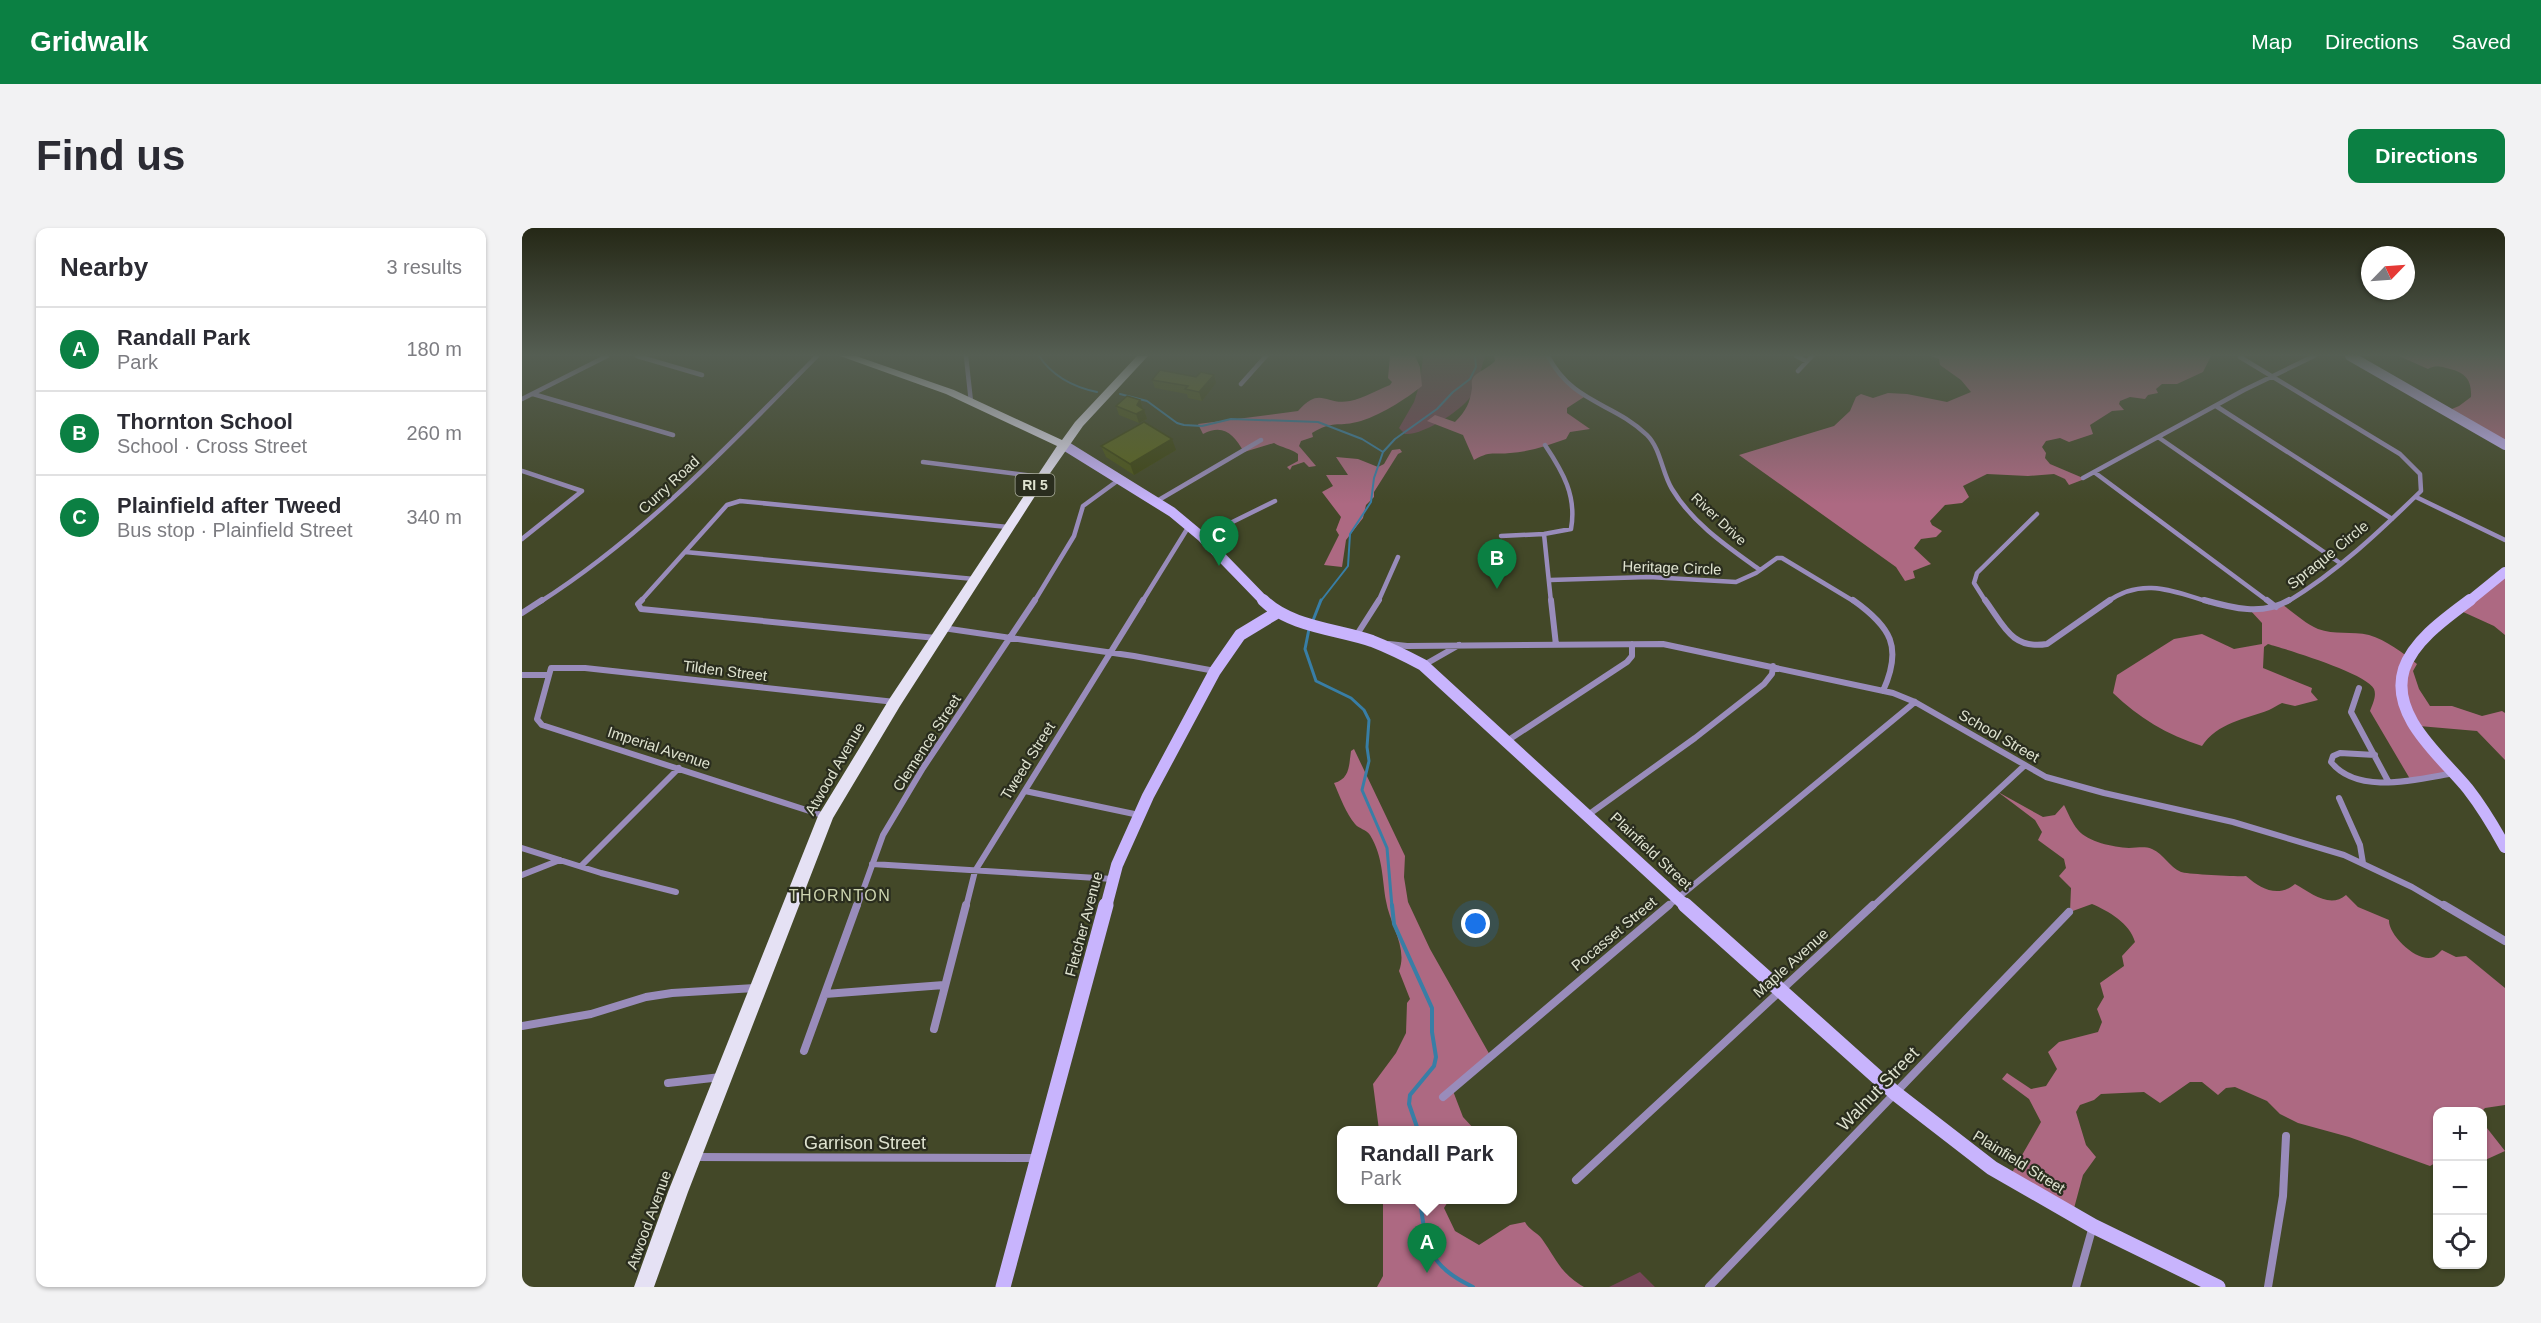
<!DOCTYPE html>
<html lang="en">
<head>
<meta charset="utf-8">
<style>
  body { margin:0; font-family:Arial,sans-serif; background:#f2f2f3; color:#2b2b33 }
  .controls { position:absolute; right:18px; bottom:18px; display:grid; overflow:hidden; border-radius:12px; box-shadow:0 2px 4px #0004 }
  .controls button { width:54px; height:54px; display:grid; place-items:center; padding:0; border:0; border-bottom:2px solid #e1e1e2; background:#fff; color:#2b2b33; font:30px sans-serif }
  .compass { position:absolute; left:1839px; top:18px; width:54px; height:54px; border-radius:50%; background:#fff; box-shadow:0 2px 4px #0004; rotate:65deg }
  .you { position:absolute; left:954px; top:696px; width:21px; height:21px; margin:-15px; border:4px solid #fff; border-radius:50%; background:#1a73e8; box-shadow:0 0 0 9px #1a73e833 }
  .badge { display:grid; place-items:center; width:39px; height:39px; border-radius:50%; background:#0b8043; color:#fff; font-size:20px; font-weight:700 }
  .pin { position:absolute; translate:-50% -50px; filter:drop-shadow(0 2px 3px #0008) }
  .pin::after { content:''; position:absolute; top:32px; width:21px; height:18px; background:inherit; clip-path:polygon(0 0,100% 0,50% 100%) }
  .popup { position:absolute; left:815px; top:898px; width:180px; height:78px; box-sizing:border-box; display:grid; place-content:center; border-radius:12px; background:#fff; filter:drop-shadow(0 2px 4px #0005); font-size:20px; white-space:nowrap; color:#7c7c81 }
  .popup b { font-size:22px; color:#2b2b33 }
  .popup::after { content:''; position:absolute; left:50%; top:100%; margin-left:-12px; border:12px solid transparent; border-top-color:#fff }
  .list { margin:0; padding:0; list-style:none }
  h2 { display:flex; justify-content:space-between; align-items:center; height:78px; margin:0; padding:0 24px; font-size:26px }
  h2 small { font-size:20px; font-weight:400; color:#7c7c81 }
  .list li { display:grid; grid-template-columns:39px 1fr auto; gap:18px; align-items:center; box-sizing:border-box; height:84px; padding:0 24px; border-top:2px solid #e1e1e2 }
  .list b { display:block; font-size:22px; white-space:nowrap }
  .list p { margin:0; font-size:20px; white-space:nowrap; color:#7c7c81 }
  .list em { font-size:20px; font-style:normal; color:#7c7c81 }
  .icon { flex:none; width:33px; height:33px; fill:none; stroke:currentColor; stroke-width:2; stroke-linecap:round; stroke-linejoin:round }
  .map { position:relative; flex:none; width:1983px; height:1059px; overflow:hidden; border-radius:12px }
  header { display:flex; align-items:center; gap:36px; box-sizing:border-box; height:84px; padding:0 30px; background:#0b8043; color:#fff }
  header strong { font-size:28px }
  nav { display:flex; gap:33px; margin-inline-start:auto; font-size:21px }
  .intro { display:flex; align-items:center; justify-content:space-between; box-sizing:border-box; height:144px; padding:0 36px }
  h1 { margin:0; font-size:42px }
  .button { padding:15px 27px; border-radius:12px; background:#0b8043; color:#fff; font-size:21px; font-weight:700 }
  main { display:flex; gap:36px; padding:0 36px }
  aside { flex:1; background:#fff; border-radius:12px; box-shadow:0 2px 4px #0004 }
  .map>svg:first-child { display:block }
  .green { fill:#774658 }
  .forest { fill:#ad6982 }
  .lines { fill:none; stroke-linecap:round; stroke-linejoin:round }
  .stream-far2 { stroke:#387ea6; stroke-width:2 }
  .stream-far1 { stroke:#387ea6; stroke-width:3 }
  .stream { stroke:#387ea6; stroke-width:4 }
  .street-far2 { stroke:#998cbb; stroke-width:4.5 }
  .street-far1 { stroke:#998cbb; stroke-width:6 }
  .street { stroke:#998cbb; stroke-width:8 }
  .secondary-far2 { stroke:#c8b4fd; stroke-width:10 }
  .secondary-far1 { stroke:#c8b4fd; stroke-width:12 }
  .secondary { stroke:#c8b4fd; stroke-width:15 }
  .primary { fill:#e5e1f4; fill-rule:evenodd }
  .wall { fill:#4d561a }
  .shaded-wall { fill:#3f4615 }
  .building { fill:#5a641e; stroke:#3f4615; stroke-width:1.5 }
  .labels { text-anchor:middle; stroke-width:4.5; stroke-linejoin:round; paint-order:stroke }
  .shield { fill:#2a2d1e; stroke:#a9ac9b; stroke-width:1.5 }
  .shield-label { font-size:14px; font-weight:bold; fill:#dfe3d0 }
  .far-street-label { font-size:14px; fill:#dfe3d0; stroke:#2a2d1e }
  .street-label { font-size:15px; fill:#dfe3d0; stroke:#2a2d1e }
  .neighbourhood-label { font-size:16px; letter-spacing:1.5px; fill:#ced5b0; stroke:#2a2d1e }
  .near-street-label { font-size:18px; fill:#dfe3d0; stroke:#2a2d1e }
</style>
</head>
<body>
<header>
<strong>Gridwalk</strong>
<nav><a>Map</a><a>Directions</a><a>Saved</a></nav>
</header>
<div class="intro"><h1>Find us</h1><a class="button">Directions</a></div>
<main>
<aside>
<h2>Nearby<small>3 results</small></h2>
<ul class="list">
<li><span class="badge">A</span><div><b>Randall Park</b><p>Park</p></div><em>180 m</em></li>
<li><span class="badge">B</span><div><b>Thornton School</b><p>School · Cross Street</p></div><em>260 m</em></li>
<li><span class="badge">C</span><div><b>Plainfield after Tweed</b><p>Bus stop · Plainfield Street</p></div><em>340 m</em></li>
</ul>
</aside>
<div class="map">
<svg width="1983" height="1059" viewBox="0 0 1983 1059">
  <rect width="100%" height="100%" fill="#434828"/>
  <path class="green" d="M901,128H963C959,140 957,154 951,165C943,181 900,208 883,206L877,200L892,174L898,155Z
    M1118,1044L1133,1059H1087Z"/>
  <path class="forest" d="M868,128H893L898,139L900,158C884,171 856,189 835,194C814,199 812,192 790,205L791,209L779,213L777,218L794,238L787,239L782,234L770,238L768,242L765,239L776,233V226C768,220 760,220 752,215L722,224C712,207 702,195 681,206L676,196L776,183C799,157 803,178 828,173C842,170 855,162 868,157L870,154L866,150Z
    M972,128H1027C1033,147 1046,157 1062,169L1045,180V185L1068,201L1048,204L1044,211C1026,217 1008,224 988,225C971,227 969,222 952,232L941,207L905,193L913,187L933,194C944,183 948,175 950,160C950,156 949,153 951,150C953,145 968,139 973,133Z
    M1409,128H1689L1681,144L1655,156H1640L1634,161L1636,165L1626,167L1623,171L1608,169L1598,173L1597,176L1602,182L1590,183L1568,197L1571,206L1547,214L1538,210L1524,213L1520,219L1524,225L1523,230L1528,236L1561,250L1560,252L1547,257L1543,251L1532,246L1506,248L1465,246L1441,258L1447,269L1440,275L1423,277L1408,293L1410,297L1420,303L1414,309L1399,311L1392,320L1409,336L1391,343L1393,350L1383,353L1374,339L1217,227L1312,198L1328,183L1334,169L1339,166L1351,170L1366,165L1385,166L1425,174L1449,164L1439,152L1418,137L1417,131Z
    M1877,128H1983V217L1925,183L1937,178L1949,169C1950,150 1942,144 1924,140C1918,138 1912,137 1906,141Z
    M870,222L878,221L880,224L876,226L852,264V269L844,277L841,290L824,312L820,339L802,337L817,307L814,302L819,289L800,264L811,258L804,247H826L814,229L836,231L856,239L862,236Z
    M1983,345V407L1972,398L1939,383Z
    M1761,377C1772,385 1784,396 1796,401C1812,407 1830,403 1847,407C1864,412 1881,425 1895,436L1891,443L1897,461L1908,478H1930L1960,488L1980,483L1983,485V532L1955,503L1897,498L1933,545L1888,551L1848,483C1850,477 1855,468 1852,461C1844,445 1766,422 1746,416L1742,419L1741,440L1790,460L1789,464L1796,472L1773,478L1760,475C1755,477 1752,480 1747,482C1723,491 1695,495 1680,518C1645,507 1617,490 1591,465L1595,447L1652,411L1680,406L1712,421L1740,416V395L1728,382Z
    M832,521L883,628L882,649L886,674L908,721L969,829L931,863L941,889L953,902H857L851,856L874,825L884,805L885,775L888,771L877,743C886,720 868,697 864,673C860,650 861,628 848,607C844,601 837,601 833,596C824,585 818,569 812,555C828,551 827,537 829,523Z
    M1476,564L1521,589L1533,587L1542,577C1546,585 1550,595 1556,602C1566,614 1591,619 1607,620C1616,620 1622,618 1630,621C1642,626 1647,639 1659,644C1664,646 1717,649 1724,648C1739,661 1756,670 1773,656C1789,665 1808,681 1824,667L1836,679L1867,692C1866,707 1896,736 1912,729C1915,727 1917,725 1920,722L1934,729L1944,728L1983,760V877L1963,880L1960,883L1916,884L1915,934L1908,938L1827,909L1776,895L1758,886L1745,873L1713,859L1704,860L1696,867L1680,854H1668L1638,875L1622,864L1579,866L1572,872L1558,877L1554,884L1564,917L1574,929L1561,947L1551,984L1488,948L1519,894L1507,871L1480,851L1485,845L1509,861L1524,858L1535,841L1526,824L1537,814L1576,804L1580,794L1575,781L1582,769L1578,755L1602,738L1600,728L1613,714C1608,695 1586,683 1570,676L1548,684L1549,660L1537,648L1544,640L1542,631L1516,612L1520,604L1513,592Z
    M1961,895L1983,923L1961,933H1960Z
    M861,972H927L922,980L933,1003L957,1017L988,997L1003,994C1007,1002 1015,1004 1020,1011C1035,1032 1038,1045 1062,1059H855L861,1048Z"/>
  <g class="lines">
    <path class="stream-far2" d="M517,128C531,149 551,159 575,164
      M598,166L625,173L655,195L662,197L680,198L709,191L796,194L840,211L861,224
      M798,374L826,338L828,306L849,274L852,250L861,224L873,211L915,181L931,164L948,151L954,139L953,128"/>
    <path class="stream-far1" d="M790,395L799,372
      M787,401L783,421L794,453L829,470L842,482L847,492L845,519L847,533L840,562L865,620L870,679"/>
    <path class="stream" d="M870,677L872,696L910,780V804L914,829L912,838L888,867L887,876L896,902
      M898,972C904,1019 906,1037 951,1059"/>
    <path class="street-far2" d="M115,128L180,147
      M444,128L449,174
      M1026,128C1051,176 1091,174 1125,207C1139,221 1140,245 1150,261C1171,296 1206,319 1238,342
      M1274,128L1284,133
      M1718,129L1878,226L1898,246L1899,263C1858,303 1815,344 1765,374
      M1276,143L1290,128
      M719,156L744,128
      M11,166L151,207
      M0,171L85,128
      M1694,178L1870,291
      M1636,209L1818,335
      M401,234L519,249
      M0,243L60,263L0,311
      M1572,244L1747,374
      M1561,250L1722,162L1792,128
      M1894,269L1983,312
      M635,273L739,212
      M1022,306L1029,374
      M979,308L1022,306L1049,301C1055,268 1041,244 1023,217
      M680,309L753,273
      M163,324L452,351
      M1028,352L1127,349L1214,354L1234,345L1255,330H1260L1333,374
      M18,374C123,307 208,216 295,128
      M118,374L205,277L218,273L486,299
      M512,374L552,308L561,278L598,251
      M620,374L667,298
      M856,374L876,329
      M1464,374L1452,355L1455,345L1515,286
      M1585,374C1620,349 1650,363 1687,374"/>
    <path class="street-far1" d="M120,372L116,376L119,381L414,410
      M1029,372L1034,417
      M1331,372C1369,399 1381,419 1361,463
      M1463,372C1481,396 1489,422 1525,416L1588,372
      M1682,372C1710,380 1741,388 1767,372
      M1745,372L1754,379
      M0,385L20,372
      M421,400L612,428L693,443
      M834,408L857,372
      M867,416L885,418L1141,416L1371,465L1393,474L1524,549L1582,565L1711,594L1822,627L1890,659L1924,679
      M902,437L937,417
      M0,447H26
      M1837,460L1829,484L1866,553
      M985,513L1105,434L1110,428V416
      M1853,527L1818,525L1811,528L1809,534C1836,568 1896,551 1933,545
      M503,563L617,587
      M1817,570L1838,617L1841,635
      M1066,587L1173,510L1242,456L1250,446L1251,438
      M303,588L20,497L15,491L29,440H63L373,474
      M0,620L79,645L154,664
      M350,636L591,651
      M59,638L157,540
      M0,647L38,632
      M335,679L361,607L401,540L513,372
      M444,679L453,643L621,372
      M1145,679L1393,474
      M1350,679L1502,538"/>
    <path class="street" d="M1922,677L1983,713
      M303,766L422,757
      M0,798L69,786L124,769L150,765L233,760
      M412,801L444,677
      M282,823L335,677
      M146,855L199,849
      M921,869L1147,677
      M174,929L515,930
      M1054,952L1351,677
      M1187,1059L1547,684
      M1554,1059L1571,998
      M1746,1059L1761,968L1764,908"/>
    <path class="secondary-far2" d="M1828,128L1983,217
      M542,217L650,284L680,309L743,374
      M1946,374L1983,344"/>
    <path class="secondary-far1" d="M741,372C768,399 815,401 850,413C868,420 884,428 901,437L1165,679
      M1948,372C1924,390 1892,412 1882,441C1867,488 1920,529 1946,561C1960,579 1972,599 1983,619
      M584,679L595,637L626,568L693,443L718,407L756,384"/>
    <path class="secondary" d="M1163,677L1373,865L1470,940L1571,998L1696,1059
      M481,1059L584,677"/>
    <path class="primary" d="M318,128H334L432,162L540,212L553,194L615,128H626L561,198L524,251L378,478L311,590L166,964L132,1059H112L146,964L296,588L368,470L535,218L424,166Z"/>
  </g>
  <path class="wall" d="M692,147L694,155L680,173L666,170L665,166L633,160L630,152L674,149Z
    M618,172L621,181L622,182L625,191L617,195L597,187L594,178Z
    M579,218L654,222L612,247L584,229Z"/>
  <path class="shaded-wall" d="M692,147L694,155L680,173L677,164Z
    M618,172L621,181L619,184L622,182L625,191L617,195L614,186L615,177Z
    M650,211L654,222L612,247L608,236Z"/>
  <path class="building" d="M638,142L674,149L679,144L692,147L677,164L663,161L666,158L630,152Z
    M605,168L618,172L615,177L622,182L614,186L594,178Z
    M622,194L650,211L608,236L579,218Z"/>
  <linearGradient id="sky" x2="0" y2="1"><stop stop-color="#252816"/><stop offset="0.46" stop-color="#555e53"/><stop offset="1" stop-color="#555e53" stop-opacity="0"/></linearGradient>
  <rect width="1983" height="276" fill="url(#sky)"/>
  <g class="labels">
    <rect class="shield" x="493.5" y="246" width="39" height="22" rx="4.5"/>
    <g class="shield-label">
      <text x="513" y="262">RI 5</text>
    </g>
    <g class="far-street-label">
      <text transform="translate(1197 291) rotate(43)" y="5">River Drive</text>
    </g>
    <g class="street-label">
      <text transform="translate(147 257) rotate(-43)" y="5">Curry Road</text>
      <text transform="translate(1806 327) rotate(-39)" y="5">Spraque Circle</text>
      <text transform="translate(1150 340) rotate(2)" y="5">Heritage Circle</text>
      <text transform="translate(203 443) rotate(7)" y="5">Tilden Street</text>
      <text transform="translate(1477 508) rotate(30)" y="5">School Street</text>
      <text transform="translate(405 515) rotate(-57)" y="5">Clemence Street</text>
      <text transform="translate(137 520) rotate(18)" y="5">Imperial Avenue</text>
      <text transform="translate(506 533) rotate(-58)" y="5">Tweed Street</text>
      <text transform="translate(313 541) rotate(-60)" y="5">Atwood Avenue</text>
      <text transform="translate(1129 623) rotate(43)" y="5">Plainfield Street</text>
      <text transform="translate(562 696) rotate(-75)" y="5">Fletcher Avenue</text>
      <text transform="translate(1092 706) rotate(-40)" y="5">Pocasset Street</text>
      <text transform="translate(1269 735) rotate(-42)" y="5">Maple Avenue</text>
      <text transform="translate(1497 934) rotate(32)" y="5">Plainfield Street</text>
      <text transform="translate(127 992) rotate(-70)" y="5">Atwood Avenue</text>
    </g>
    <g class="neighbourhood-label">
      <text x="318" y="673">THORNTON</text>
    </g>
    <g class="near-street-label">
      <text transform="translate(1356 861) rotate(-46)" y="6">Walnut Street</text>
      <text x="343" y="921">Garrison Street</text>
    </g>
  </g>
</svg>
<div class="controls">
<button>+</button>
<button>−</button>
<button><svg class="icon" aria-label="locate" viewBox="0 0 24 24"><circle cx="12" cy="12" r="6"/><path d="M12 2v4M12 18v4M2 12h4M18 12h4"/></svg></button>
</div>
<svg class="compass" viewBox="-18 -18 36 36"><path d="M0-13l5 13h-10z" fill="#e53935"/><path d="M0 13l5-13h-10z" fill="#7c7c81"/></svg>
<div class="you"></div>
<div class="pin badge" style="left:905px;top:1045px">A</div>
<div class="popup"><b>Randall Park</b>Park</div>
<div class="pin badge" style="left:975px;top:361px">B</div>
<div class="pin badge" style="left:697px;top:338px">C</div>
</div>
</main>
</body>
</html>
